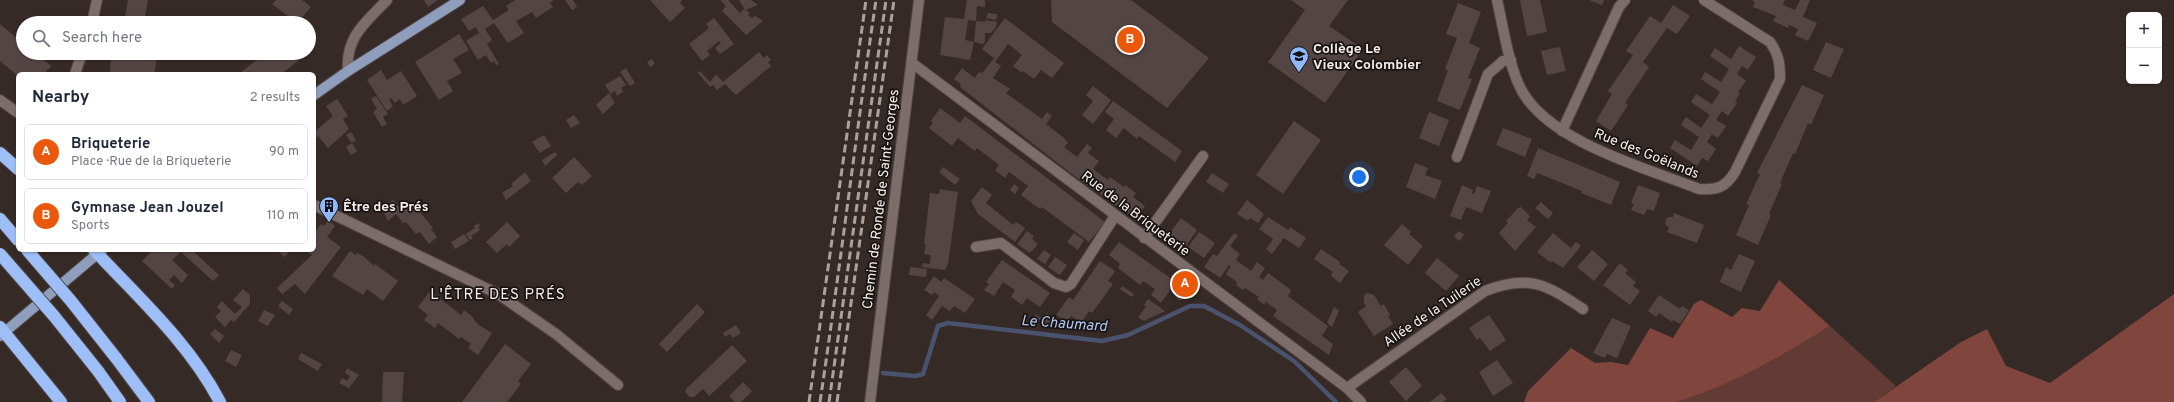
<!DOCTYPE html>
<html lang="en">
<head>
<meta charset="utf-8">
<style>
  body { margin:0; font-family:Overpass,sans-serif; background:#f6f6f7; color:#1f2937 }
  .controls { position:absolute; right:12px; top:12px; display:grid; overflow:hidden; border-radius:6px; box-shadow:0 1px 3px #0004 }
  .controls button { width:36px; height:36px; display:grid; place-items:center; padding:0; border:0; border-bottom:1px solid #e0e1e3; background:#fff; color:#1f2937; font:20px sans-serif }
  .you { position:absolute; left:1359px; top:177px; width:14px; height:14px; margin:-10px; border:3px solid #fff; border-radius:50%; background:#1a73e8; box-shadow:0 0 0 6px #1a73e833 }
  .badge { display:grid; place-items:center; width:26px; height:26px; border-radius:50%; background:#ea580c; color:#fff; font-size:13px; font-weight:700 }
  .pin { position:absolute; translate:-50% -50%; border:2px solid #fff; box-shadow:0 1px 4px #0006 }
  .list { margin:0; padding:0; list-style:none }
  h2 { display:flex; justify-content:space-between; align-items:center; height:52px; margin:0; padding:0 16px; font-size:17px }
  h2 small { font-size:13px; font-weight:400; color:#747a83 }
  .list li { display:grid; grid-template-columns:26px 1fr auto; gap:12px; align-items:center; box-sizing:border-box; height:56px; margin:0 8px 8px; padding:0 8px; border:1px solid #e0e1e3; border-radius:6px }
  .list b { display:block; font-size:15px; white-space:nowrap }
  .list p { margin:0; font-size:13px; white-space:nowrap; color:#747a83 }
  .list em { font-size:13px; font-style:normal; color:#747a83 }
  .icon { flex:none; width:22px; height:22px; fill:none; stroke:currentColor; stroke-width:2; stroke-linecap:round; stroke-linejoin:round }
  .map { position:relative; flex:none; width:2174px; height:402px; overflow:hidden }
  .search { position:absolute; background:#fff; box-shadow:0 1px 3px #0004; left:16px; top:16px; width:300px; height:44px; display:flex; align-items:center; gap:10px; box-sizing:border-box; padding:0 14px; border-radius:22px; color:#747a83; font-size:15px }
  .panel { position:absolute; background:#fff; box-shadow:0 1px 3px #0004; left:16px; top:72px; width:300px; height:180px; border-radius:6px }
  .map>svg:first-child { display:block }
  .green { fill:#633b35 }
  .forest { fill:#80463d }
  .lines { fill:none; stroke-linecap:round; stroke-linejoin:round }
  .stream { stroke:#4a536d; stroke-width:4.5 }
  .building { fill:#534543 }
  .minor-casing { stroke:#514644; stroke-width:12 }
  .major-casing { stroke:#514644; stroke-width:12 }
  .highway-casing { stroke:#514644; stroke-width:14 }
  .minor { stroke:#7c6d6b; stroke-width:10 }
  .major { stroke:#909ebe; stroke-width:10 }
  .highway { stroke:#9dbef6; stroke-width:12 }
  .rail { stroke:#aba19f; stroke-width:3; stroke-dasharray:8 4; stroke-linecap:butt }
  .highway-bridge-casing { stroke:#514644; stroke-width:14; stroke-linecap:butt }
  .highway-bridge { stroke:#9dbef6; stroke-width:12 }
  .labels { text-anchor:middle; stroke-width:3.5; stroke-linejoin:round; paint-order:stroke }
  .poi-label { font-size:14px; font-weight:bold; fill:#f4ecea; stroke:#191413; text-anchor:start }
  .street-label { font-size:14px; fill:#f4ecea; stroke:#191413 }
  .neighbourhood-label { font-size:15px; letter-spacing:1px; fill:#f4ecea; stroke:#191413 }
  .water-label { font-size:15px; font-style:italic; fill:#aec7f2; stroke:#191413 }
</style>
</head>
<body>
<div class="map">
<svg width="2174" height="402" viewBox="0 0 2174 402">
  <rect width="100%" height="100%" fill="#362a27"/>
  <path class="green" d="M1830,326L1896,386L1874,402H1676C1731,386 1782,356 1830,326Z"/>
  <path class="forest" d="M1779,280L1830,326C1782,356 1731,386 1676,402H1524L1528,391L1571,348L1595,363L1611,362L1628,365L1650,328L1673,338L1694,304L1701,300L1732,317L1742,308L1760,311Z
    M2174,294V402H1874L1961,342L1987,329L2006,366L2050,383Z"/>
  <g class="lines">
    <path class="stream" d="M883,373L915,376L923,374L938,326L948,323L1102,341L1128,335L1190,306H1204L1240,325L1294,361L1336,402"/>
  </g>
  <path class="building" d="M128,0H148L144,23H124Z
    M276,0H302L311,7L297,23L272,4Z
    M424,0H438L428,7Z
    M515,0H554L550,3L553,7L536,18L532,12L516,21L524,33L508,43L494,23L485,29L492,40L487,44L499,64L496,65L494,61L491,63L486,55L478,60L466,41L479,33L476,27L469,31L461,19L483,6L493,20L509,10L506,6Z
    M565,0H573L577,7L572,10Z
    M650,0H682L680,3L685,8L670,22Z
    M720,0H728L740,13L744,9L750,13L748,15L752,18L755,16L763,21L746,35L722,11L726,6Z
    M739,0H751L758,5L745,10Z
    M967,0H985V7L977,6L976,21L968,20L965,40L974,42L976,21L985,22V20L997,22L996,27L991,33H985V41L983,44L974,42L970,60L940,55L945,17L964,19Z
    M1051,0H1131L1209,58L1167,108L1052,22Z
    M1291,0H1348L1329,26L1363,49L1325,103L1268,62L1305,10Z
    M1520,0H1540L1547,32L1527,36Z
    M1589,0H1604L1602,5Z
    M1752,0H1785L1783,5L1795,10L1800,0H1810L1803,17L1817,23L1808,41L1795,35L1798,29L1789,25L1788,28L1773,21L1776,16L1753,7L1755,2Z
    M1458,3L1481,12L1469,43L1480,48L1468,78L1472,79L1460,110L1437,101L1448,70L1445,69L1457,38L1446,34Z
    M1673,5L1690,16L1677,34L1667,28L1643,62L1649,67L1625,103L1628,105L1611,131L1596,121L1612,94L1608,91L1633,55L1626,51L1650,16L1661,23Z
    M988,13L997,14L996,20L986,18Z
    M714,18L734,44L720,54L715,48L721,43L719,41L707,51L710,55L702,61L689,44L709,28L706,24Z
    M1005,18L1064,63L1052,78L1041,70L1034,79L1023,71L1022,73L1013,66L1022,55L1008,44L995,62L1001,66L993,78L1010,89L1006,93L1042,119L1047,112L1052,116L1046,124L1064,138L1068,143L1064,147L1077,157L1087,144L1092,148L1088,153L1099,161L1093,169L1108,180L1110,177L1124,187L1125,185L1136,193L1133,197L1145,206L1136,219L1072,174L960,87L961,84L954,79L962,68L975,78L979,72L982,73L994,58L982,49Z
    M0,24L23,43V53H35L51,66L44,74H18V76L0,61Z
    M459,34L469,50L453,59L462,73L447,81L453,91L439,100L415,62Z
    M1826,42L1844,49L1831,78L1813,70Z
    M1739,46L1756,57L1748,70L1742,66L1737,74L1746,81L1738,92L1740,93L1735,102L1737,103L1728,116L1722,111L1716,120L1726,126L1718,138L1712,134L1707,142L1716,149L1708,161L1702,158L1697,166L1670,148L1675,140L1691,150L1699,137L1681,125L1686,117L1701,128L1710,115L1691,102L1696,94L1712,104L1720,92L1701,79L1705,72L1721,82L1729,69L1710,56L1715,48L1731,59Z
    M1560,47L1566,71L1547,75L1541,51Z
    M759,52L764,58L767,55L771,60L768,62L771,66L736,95L725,84L717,90L713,85L710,87L698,73L700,71L710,82L716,74L723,82Z
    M111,53H158L154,74H110Z
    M265,53H303L296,59L298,61L281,74H239Z
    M652,59L655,64L650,67L647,62Z
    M626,68L635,83L630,86L620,72Z
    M381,70L387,80L401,71L417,96L403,105L400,99L395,103L391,98L389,100L393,106L387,111L367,80Z
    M620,76L626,85L621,88L623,92L617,96L615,91L611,94L605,85Z
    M1802,85L1824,95L1811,125L1808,123L1795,154L1793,153L1780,183L1782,184L1769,214L1771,215L1758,245L1736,235L1749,205L1746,204L1760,174L1757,173Z
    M1093,86L1111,100L1093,124L1082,115L1093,101L1086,95Z
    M609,93L615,103L603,114L596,105Z
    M376,96L388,114L383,117L387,124L382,127L373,112L377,109L371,99Z
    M337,99L348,116L343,119L349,129L328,148L318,136L314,140V132L333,116L326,106Z
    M1113,101L1182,151L1175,162L1139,136L1137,139L1124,128L1116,138L1106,130L1114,119L1105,112Z
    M940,108L960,123L965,116L1105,222L1089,242L1042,207L1040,209L1021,195L1028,186L1009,172L1005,178L995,170L999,165L977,148L975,151L958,138L952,146L929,128L933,123L931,121Z
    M1429,112L1449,120L1439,146L1419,138Z
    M574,115L580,123L571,128L566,120Z
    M1294,121L1321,140L1283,194L1256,175Z
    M1503,128L1532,139L1525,157L1496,145Z
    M351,132L356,140L352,143L357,151L351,155L346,147L352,143L346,135Z
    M544,135L551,146L540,153L532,142Z
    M1538,148L1620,182L1611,205L1581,193L1582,191L1537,173L1534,179L1527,176Z
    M555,152L557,155L545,166L542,160Z
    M574,157L592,176L582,185L578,182L566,193L552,178Z
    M1415,163L1428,168L1425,175L1442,181L1435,199L1406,187Z
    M943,167L960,179L955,185L939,172Z
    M525,172L531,181L506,200L502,193L513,186L511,184Z
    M1212,173L1229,184L1223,193L1206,182Z
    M1014,184L1019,188L1015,194L1010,190Z
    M1462,185L1473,190L1472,193L1474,194L1477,186L1491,191L1482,213L1466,207L1461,220L1450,216Z
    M1638,185L1660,193L1654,211L1647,209L1644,215L1631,210L1634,204L1631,203Z
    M982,187L992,195L986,203L1013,225L1016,222L1025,228L1015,242L978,214L971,201Z
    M940,189L958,192L948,264L945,270L922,267L923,263L930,264L931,255L924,254L926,244H924L930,193L939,194Z
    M393,200L402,210L412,202L433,228L431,229L437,237L429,244L420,232L416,234L406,222L403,223L396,214L388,221L382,209Z
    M1247,200L1264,214L1258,223L1250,218L1248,221L1237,214Z
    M1541,202L1553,213L1548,219L1535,208Z
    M1521,207L1530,216L1527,220L1536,227L1515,251L1499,233L1508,223L1506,221L1518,208Z
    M1674,213L1704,225L1697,243L1667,232L1669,228L1665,224L1666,219L1669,217H1673Z
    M1268,217L1288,230L1290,227L1306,238L1299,248L1284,238L1272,254L1266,249L1273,239L1259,229Z
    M1181,218L1197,230L1186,246L1169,234Z
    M328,220L335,226L327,237L341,247L305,294L295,284L282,294L277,288L312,255L306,250H314V233L321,224L324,226Z
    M507,222L520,236L509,247L507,244L497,253L486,242Z
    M478,223L481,226L478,227L480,230L471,236L473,238L470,240L466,234L475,228L474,226Z
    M1402,224L1411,232L1409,234L1423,246L1408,265L1384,245Z
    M1027,231L1034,236L1032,239L1038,244L1030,253L1017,244Z
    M1459,231L1464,235L1459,241L1454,236Z
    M1199,232L1215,243L1204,258L1188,247Z
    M1074,233L1084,240L1078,250L1067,242Z
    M1234,233L1238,236L1230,246L1240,254L1236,260L1251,271L1257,262L1265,268L1259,277L1263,280L1268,273L1291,290L1288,296L1328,326L1322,336L1333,344L1329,355L1273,316L1277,310L1266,302L1264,305L1257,299L1259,297L1245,288L1243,290L1236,285L1237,282L1226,274L1231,266L1229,265L1220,278L1204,267L1213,254L1217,256Z
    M1553,233L1571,248L1576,242L1581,246L1563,268L1552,261L1551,263L1537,252Z
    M464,234L469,241L455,249L451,242Z
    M1119,242L1176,282L1161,303L1151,295L1155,289L1143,281L1140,285L1118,268L1120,264L1109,255Z
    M1321,249L1340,262L1339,264L1349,271L1340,283L1331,276L1333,272L1314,259Z
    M153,250H192L219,275L213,281L181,252L172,260L188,275L182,283L174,275L169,280L175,285L172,289L142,261Z
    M278,250H291L284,257Z
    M1044,250L1051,255L1045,264L1037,259Z
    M1592,250L1608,264L1594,281L1577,267Z
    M350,251L356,255L357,253L363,256L374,266L375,264L398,281L383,301L367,289L363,295L332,276Z
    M1739,254L1755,261L1741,292L1720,282L1726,267L1731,270Z
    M1055,257L1067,265L1060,275L1048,267Z
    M1437,258L1459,276L1446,291L1425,273Z
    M1002,260L1050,293L1040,307L1027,298L1022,305L1011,297L1015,290L1003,282L994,296L984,290L989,284L986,282Z
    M1100,261L1115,271L1108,281L1113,284L1092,313L1089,311L1081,323L1071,316L1067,322L1056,315L1069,297L1073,300Z
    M1620,263L1628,270L1625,273L1636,282L1633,286L1640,291L1630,305L1603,285Z
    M910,267L927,269L926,277L909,275Z
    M934,276L941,282L944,278L975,299L965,313L954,306L950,311L942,306L932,320L926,315L939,296L934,292L932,295L924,290Z
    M1184,276L1200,288L1180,301L1176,298L1181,292L1183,293L1185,291L1178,285Z
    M1122,286L1134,294L1132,297L1120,289Z
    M243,289L250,295V304L234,322L231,320L225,327L215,317L221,311L217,307L222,301L235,314L242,307L233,300Z
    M430,291L461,315L464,310L474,318L473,319L479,325L492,333L478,355L468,348L471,344L461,337L459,339L438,323L435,328L424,320L428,315L418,307Z
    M1367,293L1374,295L1381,306L1384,304L1390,315L1388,316L1393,324L1374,336L1358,312L1366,306L1364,303V295Z
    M1659,295L1680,309L1682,306L1689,310L1680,324L1673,320L1672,322L1659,313L1656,317L1648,311Z
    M1148,299L1165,311L1144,321L1138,317L1146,307L1144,305Z
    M282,301L293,309L289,315L278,306Z
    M697,304L705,312L667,352L659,344Z
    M1334,307L1339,311L1332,327L1327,323Z
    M264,310L275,315L268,326L258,321Z
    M1047,313L1053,318L1045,328L1040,324Z
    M1036,314L1041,318L1034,328L1028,324Z
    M1489,315L1506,340L1490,351L1480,338L1477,340L1469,328Z
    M1612,318L1631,326L1617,358L1607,354L1605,358L1593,353Z
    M736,325L741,333L733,338L730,334L725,337L723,333Z
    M215,329L224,336L219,343L210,334Z
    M505,344L531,364L518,381L521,384L507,402H462Z
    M732,345L747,361L709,396L703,389L694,397H690L685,392L686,389Z
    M231,350L242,355L236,367L225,361Z
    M301,353L322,364L318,371L298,359Z
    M1497,360L1513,383L1493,396L1479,372Z
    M1406,367L1422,386L1406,401L1389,382Z
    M347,368L359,375L349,388L339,383L342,378L347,381L350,376L345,373Z
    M383,372H404L402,402H382Z
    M743,382L752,391L741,402H735L729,396Z
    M1441,393L1447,399L1443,402H1430Z"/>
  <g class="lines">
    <g class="minor-casing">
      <path id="minor" d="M1497,0C1503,26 1509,68 1522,91C1550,142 1646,168 1699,189C1717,190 1725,188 1735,172L1780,79C1780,64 1779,55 1770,42L1704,0
        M92,23L97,0
        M912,63L1347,388L1361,402
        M348,71C345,37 366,22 387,0
        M75,74L82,53
        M0,100L18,113
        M1562,131L1619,7L1625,0
        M1457,157L1488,74L1503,61L1511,60
        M314,205L498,294L556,334L618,385
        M1144,238L1203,156
        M976,247L1001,243L1054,283L1066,287L1071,284L1115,216
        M1347,388L1485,291C1528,274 1546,284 1583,309
        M870,402L919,0"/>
    </g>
    <g class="major-casing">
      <path id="major" d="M314,95L348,71L460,0
        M0,336L102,250"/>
    </g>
    <g class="highway-casing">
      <path id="highway" d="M0,153L18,169
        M0,219L18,240
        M94,250C139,298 189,343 220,402
        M0,327L61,402
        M116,358L149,402
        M98,371L120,402"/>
    </g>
    <use href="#minor" class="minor"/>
    <use href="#major" class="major"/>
    <use href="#highway" class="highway"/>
    <path class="rail" d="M809,402L866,0
      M820,402C840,268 856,134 876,0
      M829,402L886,0
      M837,402L894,0"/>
    <g class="highway-bridge-casing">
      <path id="highway-bridge" d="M27,250L71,301L116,358
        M0,254L54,316L98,371"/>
    </g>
    <use href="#highway-bridge" class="highway-bridge"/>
  </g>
  <defs>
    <g id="school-pin" transform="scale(1)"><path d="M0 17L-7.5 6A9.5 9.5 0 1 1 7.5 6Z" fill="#90b8fd" stroke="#191413"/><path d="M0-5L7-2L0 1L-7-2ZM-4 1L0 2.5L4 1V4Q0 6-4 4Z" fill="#111"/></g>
    <g id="building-pin" transform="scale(1)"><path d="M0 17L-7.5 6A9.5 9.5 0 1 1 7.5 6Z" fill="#90b8fd" stroke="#191413"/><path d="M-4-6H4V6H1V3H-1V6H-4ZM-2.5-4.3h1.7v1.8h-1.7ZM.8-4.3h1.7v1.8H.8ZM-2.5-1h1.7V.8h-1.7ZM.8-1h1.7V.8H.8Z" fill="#111"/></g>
  </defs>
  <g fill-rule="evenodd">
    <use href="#school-pin" x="1299" y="56"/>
    <use href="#building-pin" x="329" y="206"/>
  </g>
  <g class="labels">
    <g class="poi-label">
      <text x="1313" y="53">Collège Le<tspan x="1313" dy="16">Vieux Colombier</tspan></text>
      <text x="343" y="211">Être des Prés</text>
    </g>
    <g class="street-label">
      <text transform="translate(1647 153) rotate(22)" y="5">Rue des Goëlands</text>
      <text transform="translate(880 199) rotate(-83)" y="5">Chemin de Ronde de Saint-Georges</text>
      <text transform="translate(1136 213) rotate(37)" y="5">Rue de la Briqueterie</text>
      <text transform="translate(1432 311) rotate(-34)" y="5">Allée de la Tuilerie</text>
    </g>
    <g class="neighbourhood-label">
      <text x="498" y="299">L'ÊTRE DES PRÉS</text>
    </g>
    <g class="water-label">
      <text transform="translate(1064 323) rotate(4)" y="5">Le Chaumard</text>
    </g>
  </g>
</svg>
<div class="controls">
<button>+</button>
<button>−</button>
</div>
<div class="you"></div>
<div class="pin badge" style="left:1185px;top:284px">A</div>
<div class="pin badge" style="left:1130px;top:40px">B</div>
<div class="search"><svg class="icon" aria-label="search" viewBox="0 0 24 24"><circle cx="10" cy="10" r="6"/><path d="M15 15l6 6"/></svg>Search here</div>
<section class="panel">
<h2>Nearby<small>2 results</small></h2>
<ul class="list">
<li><span class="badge">A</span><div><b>Briqueterie</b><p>Place · Rue de la Briqueterie</p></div><em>90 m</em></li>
<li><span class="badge">B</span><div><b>Gymnase Jean Jouzel</b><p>Sports</p></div><em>110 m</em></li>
</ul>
</section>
</div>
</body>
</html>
